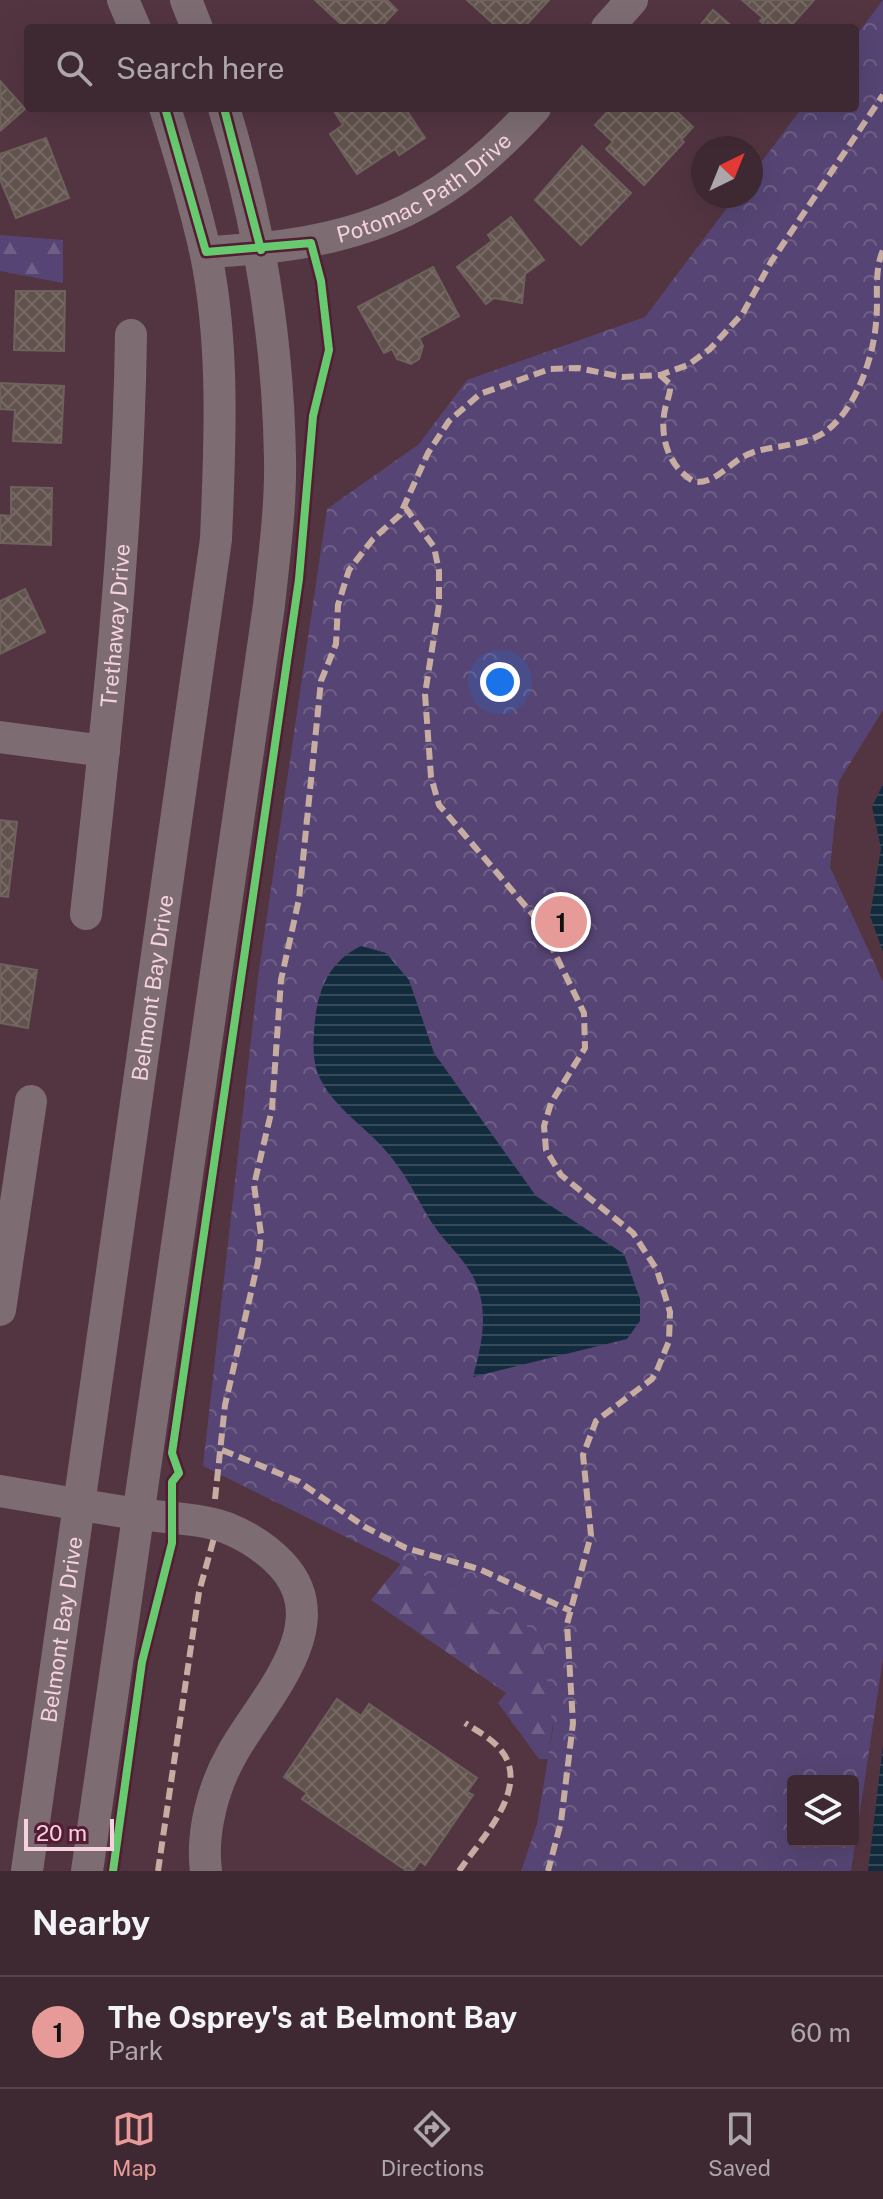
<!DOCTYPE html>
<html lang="en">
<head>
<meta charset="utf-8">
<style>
  body { margin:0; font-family:"Public Sans",sans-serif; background:#49343e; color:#f1f3f6 }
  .controls { position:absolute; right:24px; bottom:24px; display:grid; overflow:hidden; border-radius:8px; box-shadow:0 8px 32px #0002 }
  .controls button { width:72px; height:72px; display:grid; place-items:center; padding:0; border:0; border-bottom:2px solid #57444d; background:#3e2832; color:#f1f3f6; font:40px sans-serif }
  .compass { position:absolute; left:691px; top:136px; width:72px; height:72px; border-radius:50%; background:#3e2832; box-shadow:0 8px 32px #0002; rotate:43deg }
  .scale { position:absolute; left:24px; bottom:20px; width:90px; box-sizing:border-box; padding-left:8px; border:4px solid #f6d1de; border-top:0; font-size:22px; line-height:28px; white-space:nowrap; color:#f6d1de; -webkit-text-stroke:6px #541d35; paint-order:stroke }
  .you { position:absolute; left:500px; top:682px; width:28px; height:28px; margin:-20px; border:6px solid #fff; border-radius:50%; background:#1a73e8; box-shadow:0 0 0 12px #1a73e833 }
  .badge { display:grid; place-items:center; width:52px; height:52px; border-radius:50%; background:#e69b98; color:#111; font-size:26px; font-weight:700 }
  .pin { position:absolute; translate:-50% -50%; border:4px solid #fff; box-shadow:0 2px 8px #0006 }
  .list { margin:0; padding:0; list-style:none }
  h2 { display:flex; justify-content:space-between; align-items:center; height:104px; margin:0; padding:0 32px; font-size:34px }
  h2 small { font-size:26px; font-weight:400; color:#ada6ac }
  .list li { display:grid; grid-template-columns:52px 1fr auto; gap:24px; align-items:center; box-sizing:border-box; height:112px; padding:0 32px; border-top:2px solid #57444d }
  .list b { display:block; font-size:30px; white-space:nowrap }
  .list p { margin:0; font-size:26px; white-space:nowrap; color:#ada6ac }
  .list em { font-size:26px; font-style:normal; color:#ada6ac }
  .icon { flex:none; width:44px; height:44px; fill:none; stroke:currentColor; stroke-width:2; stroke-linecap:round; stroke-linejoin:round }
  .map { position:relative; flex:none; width:883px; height:1871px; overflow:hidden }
  .search { position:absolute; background:#3e2832; box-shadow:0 8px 32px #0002; left:24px; right:24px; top:24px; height:88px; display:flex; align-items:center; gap:20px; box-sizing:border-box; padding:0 28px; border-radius:8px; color:#ada6ac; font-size:30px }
  .sheet { height:216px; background:#3e2832 }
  nav { display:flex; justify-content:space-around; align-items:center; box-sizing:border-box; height:112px; border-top:2px solid #57444d; background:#3e2832; font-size:22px; color:#ada6ac }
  nav a { display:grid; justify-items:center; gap:4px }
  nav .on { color:#e69b98 }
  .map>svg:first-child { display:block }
  .forest { fill:url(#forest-firs) }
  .park { fill:url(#park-crowns); fill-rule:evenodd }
  .water { fill:url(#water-rules) }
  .building { fill:url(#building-cross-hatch); stroke:#6e635c; stroke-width:2 }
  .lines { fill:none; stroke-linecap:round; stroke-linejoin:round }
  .minor { stroke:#7d6d73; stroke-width:32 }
  .quiet { stroke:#c7aca2; stroke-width:6; stroke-dasharray:12 6; stroke-linecap:butt }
  .cycleway-casing { stroke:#541d35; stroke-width:13 }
  .cycleway { stroke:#67ca6e; stroke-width:8 }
  .labels { text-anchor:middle; stroke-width:8; stroke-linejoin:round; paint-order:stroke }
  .street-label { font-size:22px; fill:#f6d1de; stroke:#541d35 }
</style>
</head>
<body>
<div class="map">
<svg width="883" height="1871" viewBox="0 0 883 1871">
  <defs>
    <pattern id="forest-firs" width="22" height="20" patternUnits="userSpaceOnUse" patternTransform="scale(2)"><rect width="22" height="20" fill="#564574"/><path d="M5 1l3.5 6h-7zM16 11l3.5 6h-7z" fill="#6f5f87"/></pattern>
    <pattern id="park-crowns" width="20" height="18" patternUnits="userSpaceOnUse" patternTransform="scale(2)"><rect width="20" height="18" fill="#564574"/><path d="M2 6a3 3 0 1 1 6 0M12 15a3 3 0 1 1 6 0" fill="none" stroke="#6f5f87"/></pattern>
    <pattern id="water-rules" width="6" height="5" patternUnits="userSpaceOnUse" patternTransform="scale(2)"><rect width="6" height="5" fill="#132c3d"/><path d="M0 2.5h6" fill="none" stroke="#364a59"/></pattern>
    <pattern id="building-cross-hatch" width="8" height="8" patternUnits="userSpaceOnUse" patternTransform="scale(2)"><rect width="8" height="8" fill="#61524d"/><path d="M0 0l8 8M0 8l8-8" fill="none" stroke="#786a66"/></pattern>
  </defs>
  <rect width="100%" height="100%" fill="#533542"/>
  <path class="forest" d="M0,235L63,240V283L0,271Z
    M407,1556L542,1634C555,1677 556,1715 548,1759H539L498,1703L506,1693L371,1600Z"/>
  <path class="park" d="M883,0V710L839,781L830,867L883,982V1658L851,1871H521L537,1824L553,1729L542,1634L203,1466L258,977L327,509L419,444L467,380L645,317L736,196H751V176L802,108H855V37ZM793,1781H853V1841H793Z"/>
  <path class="water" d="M883,784V952L870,916L881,848L872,807Z
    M361,946L386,953L409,980L434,1053L536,1196L624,1254L640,1299V1321L627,1339L473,1377C481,1347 488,1318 478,1288C468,1260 447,1246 432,1223C417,1199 406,1173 386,1151C364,1125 332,1107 318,1074C313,1061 313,1044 314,1031C317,994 325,964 361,946Z
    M883,1745V1871H868Z"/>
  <path class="building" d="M315,0H387L397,10L380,28H339L342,25Z
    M467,0H549L527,24L531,28H498Z
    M742,0H814L789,28H775L768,22L766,26L760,21L763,18Z
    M713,10L734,28H698Z
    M0,81L25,109L0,131Z
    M339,108H362L365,112L372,108H405L425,138L399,155L395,149L357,174L330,134L343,125L334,111Z
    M611,108H673L693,127L681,140L684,142L644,185L606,149L613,142L595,125Z
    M46,138L69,198L16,218L0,179V154Z
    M582,146L631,193L581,245L535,200Z
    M511,217L544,260L525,274L522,303L494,298L486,304L457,267L492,241L488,235Z
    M433,267L459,316L419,338L423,346L419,359L411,364L397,359L392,349L384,353L358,307Z
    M16,291H65L64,351L14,350Z
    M0,383L64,386L61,443L13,441L15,410L0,409Z
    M11,487L52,488L51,545L0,543V515L11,516Z
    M25,589L45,632L0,654V601Z
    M0,820L17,822L8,897L0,896Z
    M0,964L37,970L28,1028L0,1023Z
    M337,1699L361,1716L369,1704L477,1778L467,1792L473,1795L425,1865L420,1861L413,1871H407L302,1799L307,1793L284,1777Z"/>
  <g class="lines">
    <g class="minor">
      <path d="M123,0L135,28"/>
      <path d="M186,0L197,28"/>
      <path d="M607,28L632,0"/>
      <path id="s1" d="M206,252C351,245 434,219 535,108"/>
      <path d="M0,737L104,751"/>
      <path id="s2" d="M86,914C108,719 128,531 131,335"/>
      <path d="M0,1310L31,1101"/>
      <path d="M0,1491C46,1499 92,1507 138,1514C167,1518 199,1518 227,1528C249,1537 266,1548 282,1565C338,1626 261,1701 232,1754C213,1787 201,1833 206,1871"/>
      <path id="s3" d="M27,1871L216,539C220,446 225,342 205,250C194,202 180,155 165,108"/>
      <path d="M87,1871L269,605C274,557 281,507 280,458C278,339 259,222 224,108"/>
    </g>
    <path class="quiet" d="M660,375L670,384C671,393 667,400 665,409C659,438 669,468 695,482C718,484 732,458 754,452C773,446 795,446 814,438C852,422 873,361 876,323C879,298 873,274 883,250
      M405,507L434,547L439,571V605L425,694L431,777L439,805L540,923L584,1013L585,1048L551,1103L544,1126L546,1150L561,1175L633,1233L657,1270L670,1312L669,1341L658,1368L652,1379L596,1421L583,1455L591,1535L567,1624L573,1723L561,1822L548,1871
      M222,1450L298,1481L365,1527L406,1548L479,1569L571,1611
      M215,1499L225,1405L258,1262L261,1234L254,1185L272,1109L281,980L299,899L321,681L336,644L338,605L349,570L373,539L400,515L428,453L449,421L480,394L550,369L578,368L622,377L660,375L688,365L710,349L743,313L771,262L883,95
      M158,1871L199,1592L214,1538
      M459,1871C480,1840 533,1787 500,1749C491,1738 477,1731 465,1723"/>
    <g class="cycleway-casing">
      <path id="cycleway" d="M224,108L261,250
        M113,1871L142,1662L172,1543V1482L179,1473L172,1453L299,579L313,416L329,350L321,281L311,243L206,252L165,108"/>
    </g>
    <use href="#cycleway" class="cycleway"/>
  </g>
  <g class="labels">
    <g class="street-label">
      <text dy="8" stroke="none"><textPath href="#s1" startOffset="232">Potomac Path Drive</textPath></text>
      <text dy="8" stroke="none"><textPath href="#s2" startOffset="290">Trethaway Drive</textPath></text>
      <text dy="8" stroke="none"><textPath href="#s3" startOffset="892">Belmont Bay Drive</textPath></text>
      <text dy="8" stroke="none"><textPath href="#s3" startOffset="244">Belmont Bay Drive</textPath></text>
    </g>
  </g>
</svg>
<div class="controls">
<button><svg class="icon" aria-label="layers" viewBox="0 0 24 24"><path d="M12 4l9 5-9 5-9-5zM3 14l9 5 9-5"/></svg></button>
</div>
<svg class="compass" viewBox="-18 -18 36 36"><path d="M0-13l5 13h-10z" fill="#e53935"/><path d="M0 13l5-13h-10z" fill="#ada6ac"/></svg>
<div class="scale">20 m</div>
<div class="you"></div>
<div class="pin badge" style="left:561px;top:922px">1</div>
<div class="search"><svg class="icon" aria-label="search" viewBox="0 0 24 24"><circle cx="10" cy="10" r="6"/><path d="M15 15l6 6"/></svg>Search here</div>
</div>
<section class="sheet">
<h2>Nearby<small></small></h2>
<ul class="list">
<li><span class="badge">1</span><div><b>The Osprey's at Belmont Bay</b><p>Park</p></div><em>60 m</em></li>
</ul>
</section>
<nav>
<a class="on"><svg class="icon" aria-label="map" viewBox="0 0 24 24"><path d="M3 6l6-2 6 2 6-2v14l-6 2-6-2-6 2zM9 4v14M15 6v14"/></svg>Map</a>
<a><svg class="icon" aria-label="directions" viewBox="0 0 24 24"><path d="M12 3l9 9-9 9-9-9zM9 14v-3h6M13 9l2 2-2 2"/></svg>Directions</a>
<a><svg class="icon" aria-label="saved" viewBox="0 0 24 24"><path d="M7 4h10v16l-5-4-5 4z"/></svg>Saved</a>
</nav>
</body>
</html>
